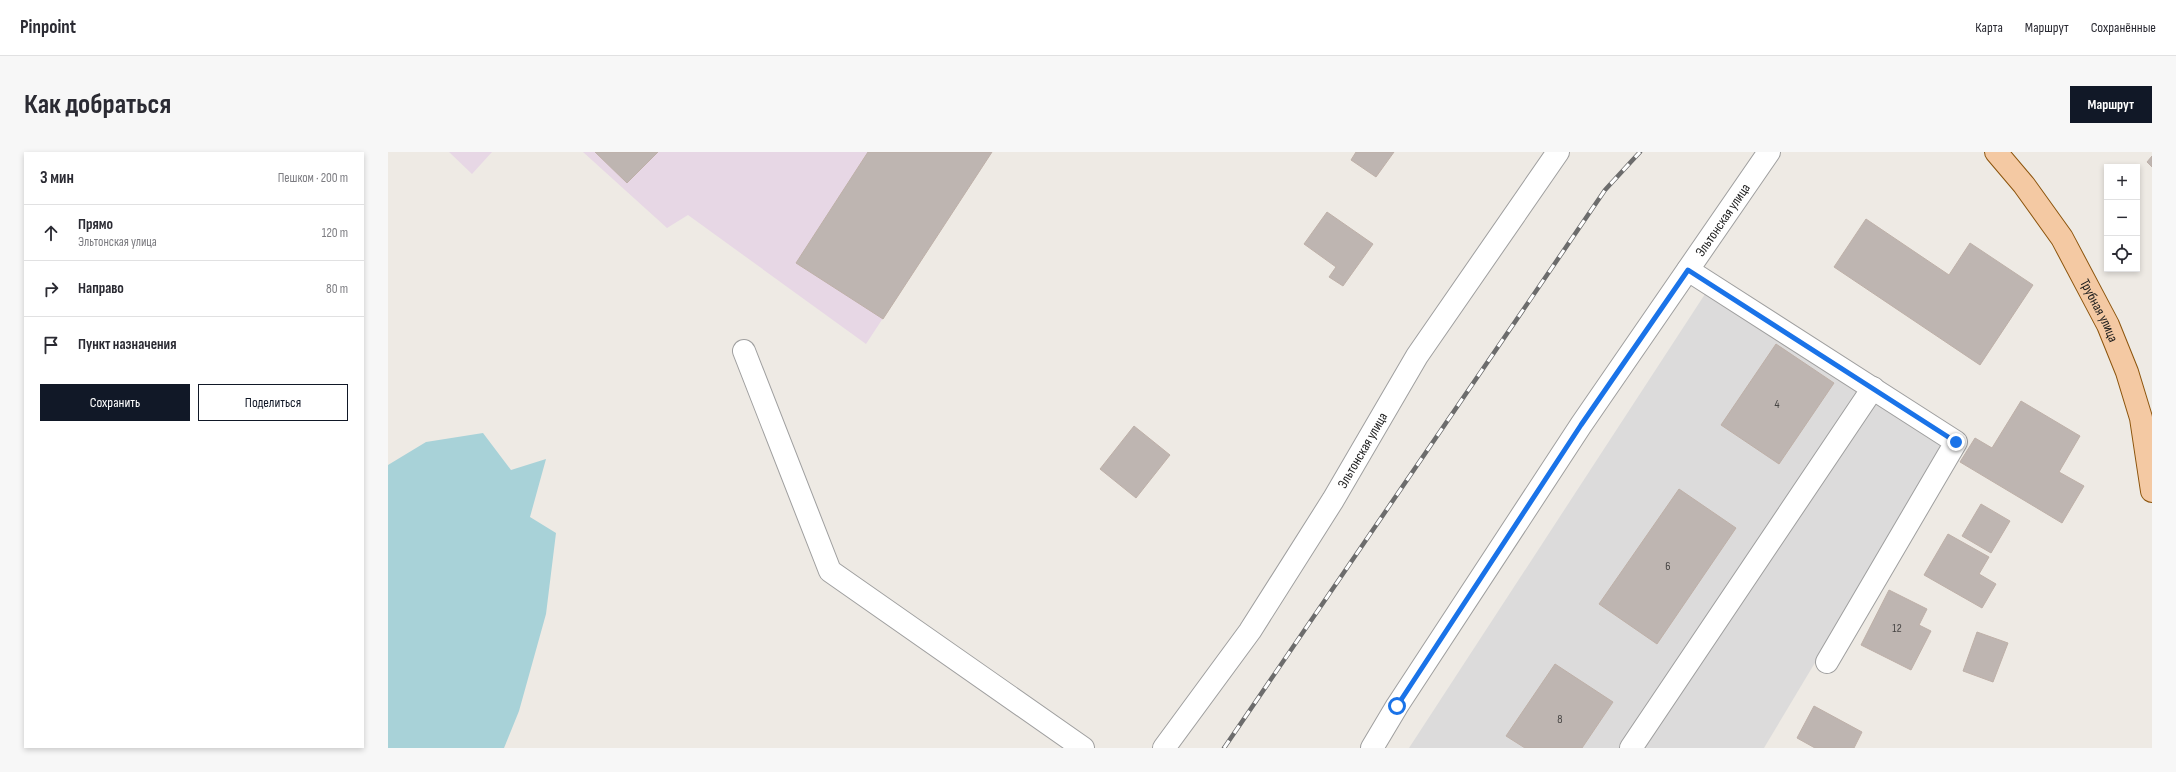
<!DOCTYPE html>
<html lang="ru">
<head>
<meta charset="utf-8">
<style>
  body { margin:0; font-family:"Sofia Sans Condensed",sans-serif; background:#f7f7f7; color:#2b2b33 }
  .controls { position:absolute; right:12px; top:12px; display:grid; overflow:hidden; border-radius:0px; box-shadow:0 2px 6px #0003 }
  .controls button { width:36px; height:36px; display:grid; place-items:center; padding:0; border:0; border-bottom:1px solid #e1e1e2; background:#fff; color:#2b2b33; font:20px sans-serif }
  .stop { position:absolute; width:12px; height:12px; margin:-9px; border:3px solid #1a73e8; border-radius:50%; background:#fff }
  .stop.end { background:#1a73e8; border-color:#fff; box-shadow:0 1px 4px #0008 }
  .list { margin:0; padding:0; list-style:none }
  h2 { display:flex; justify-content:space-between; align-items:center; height:52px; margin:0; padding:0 16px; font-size:17px }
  h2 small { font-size:13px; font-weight:400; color:#7c7c81 }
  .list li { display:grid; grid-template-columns:26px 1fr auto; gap:12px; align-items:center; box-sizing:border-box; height:56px; padding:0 16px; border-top:1px solid #e1e1e2 }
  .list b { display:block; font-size:15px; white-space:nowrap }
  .list p { margin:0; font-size:13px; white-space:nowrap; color:#7c7c81 }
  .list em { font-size:13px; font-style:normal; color:#7c7c81 }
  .actions { display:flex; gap:8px; padding:12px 16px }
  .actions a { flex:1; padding:9px 0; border:1px solid #111827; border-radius:0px; text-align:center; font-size:14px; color:#111827 }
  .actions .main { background:#111827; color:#fff }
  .icon { flex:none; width:22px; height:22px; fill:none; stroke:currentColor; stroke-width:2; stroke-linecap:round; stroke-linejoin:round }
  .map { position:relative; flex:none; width:1764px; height:596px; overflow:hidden; border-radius:0px }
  header { display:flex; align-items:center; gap:24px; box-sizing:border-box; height:56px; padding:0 20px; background:#fff; border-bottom:1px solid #e1e1e2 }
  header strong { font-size:19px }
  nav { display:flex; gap:22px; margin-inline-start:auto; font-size:14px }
  .intro { display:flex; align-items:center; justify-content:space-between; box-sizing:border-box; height:96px; padding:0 24px }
  h1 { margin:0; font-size:28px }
  .button { padding:10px 18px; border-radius:0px; background:#111827; color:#fff; font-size:14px; font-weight:700 }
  main { display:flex; gap:24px; padding:0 24px }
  aside { flex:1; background:#fff; border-radius:0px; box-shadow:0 2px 6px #0003 }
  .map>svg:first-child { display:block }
  .residential { fill:#dcdbdb }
  .industrial { fill:#e7d7e5 }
  .water { fill:#a8d2d8 }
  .building { fill:#beb5b1; stroke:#beb0a8 }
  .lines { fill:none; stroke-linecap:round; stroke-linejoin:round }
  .minor-casing { stroke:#9f9f9f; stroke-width:24 }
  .major-casing { stroke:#8c540c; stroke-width:24 }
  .minor { stroke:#fff; stroke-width:22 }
  .major { stroke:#f4c9a3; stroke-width:22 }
  .rail-casing { stroke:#6c6c6c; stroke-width:4.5 }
  .rail { stroke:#fff; stroke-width:3; stroke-dasharray:9; stroke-linecap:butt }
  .route { stroke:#1a73e8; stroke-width:5 }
  .labels { text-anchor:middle; stroke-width:3; stroke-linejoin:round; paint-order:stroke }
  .number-label { font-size:12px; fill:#464443 }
  .street-label { font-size:14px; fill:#1e1e1e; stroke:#fff }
</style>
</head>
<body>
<header>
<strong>Pinpoint</strong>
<nav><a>Карта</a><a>Маршрут</a><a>Сохранённые</a></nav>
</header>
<div class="intro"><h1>Как добраться</h1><a class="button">Маршрут</a></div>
<main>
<aside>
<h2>3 мин<small>Пешком · 200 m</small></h2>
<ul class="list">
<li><svg class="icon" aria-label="ahead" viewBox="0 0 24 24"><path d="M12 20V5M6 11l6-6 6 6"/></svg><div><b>Прямо</b><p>Эльтонская улица</p></div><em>120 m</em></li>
<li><svg class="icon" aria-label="right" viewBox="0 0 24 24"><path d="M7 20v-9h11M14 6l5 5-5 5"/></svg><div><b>Направо</b></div><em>80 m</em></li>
<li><svg class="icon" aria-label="arrive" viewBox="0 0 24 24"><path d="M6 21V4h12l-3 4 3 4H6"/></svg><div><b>Пункт назначения</b></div></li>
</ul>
<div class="actions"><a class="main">Сохранить</a><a>Поделиться</a></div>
</aside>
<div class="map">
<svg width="1764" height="596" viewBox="0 0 1764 596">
  <rect width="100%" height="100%" fill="#eeeae4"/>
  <path class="residential" d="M1319,139L1558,292L1376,596H1021Z"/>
  <path class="industrial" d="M61,0H104L84,22Z
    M195,0H604L478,192L300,63L279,76Z"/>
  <path class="water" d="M95,281L123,318L158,307L142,365L168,381L158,462L131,559L116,596H0V313L38,290Z"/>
  <path class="building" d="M207,0H270L239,31Z
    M480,0H604L495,167L408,111Z
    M968,0H1006L988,25L963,8Z
    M1764,4V15L1759,10Z
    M939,60L985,92L955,134L941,125L948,115L916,92Z
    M1478,67L1561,123L1582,91L1645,133L1592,213L1446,115Z
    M1388,192L1446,231L1391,312L1333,273Z
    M1633,249L1692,284L1671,320L1696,334L1674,371L1572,310L1587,286L1604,296Z
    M746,274L782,303L748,346L712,317Z
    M1291,337L1348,376L1269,492L1211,452Z
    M1593,352L1622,369L1603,401L1574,384Z
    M1560,382L1601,405L1591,422L1608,432L1594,456L1536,423Z
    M1501,438L1539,457L1531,473L1543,479L1523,518L1473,493Z
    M1589,480L1620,491L1605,530L1575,519Z
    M1167,512L1225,550L1194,596H1137L1118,584Z
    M1426,554L1474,580L1466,596H1427L1409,586Z"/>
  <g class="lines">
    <g class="minor-casing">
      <g id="minor">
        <path d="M1300,118L1568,290L1439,510"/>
        <path d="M356,199L442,419L695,596"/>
        <path id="s1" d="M776,596L862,479L945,348L1029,204L1170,0"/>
        <path id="s2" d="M984,596L1009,554L1193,273L1381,0"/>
        <path d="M1243,596L1485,236"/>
      </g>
    </g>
    <g class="major-casing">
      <g id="major">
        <path id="s3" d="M1608,0L1636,33L1674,86L1720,173L1739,220L1753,266L1764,339"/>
      </g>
    </g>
    <use href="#minor" class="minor"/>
    <use href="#major" class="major"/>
    <g class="rail-casing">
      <path id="rail" d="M836,596L1217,38L1252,0"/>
    </g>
    <use href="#rail" class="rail"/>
  </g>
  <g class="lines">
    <path class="route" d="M1009,554L1193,273L1300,118L1568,290"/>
  </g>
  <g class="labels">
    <g class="number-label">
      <text x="1389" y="256">4</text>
      <text x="1280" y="418">6</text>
      <text x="1509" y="480">12</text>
      <text x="1172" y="571">8</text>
    </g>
    <g class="street-label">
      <text dy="5" stroke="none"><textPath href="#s2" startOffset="634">Эльтонская улица</textPath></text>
      <text dy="5" stroke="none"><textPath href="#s3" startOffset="190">Трубная улица</textPath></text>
      <text dy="5" stroke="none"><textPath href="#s1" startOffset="358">Эльтонская улица</textPath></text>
    </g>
  </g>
</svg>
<div class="controls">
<button>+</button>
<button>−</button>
<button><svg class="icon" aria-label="locate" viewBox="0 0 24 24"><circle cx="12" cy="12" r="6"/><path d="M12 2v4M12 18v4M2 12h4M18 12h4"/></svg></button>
</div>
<div class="stop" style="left:1009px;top:554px"></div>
<div class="stop end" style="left:1568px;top:290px"></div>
</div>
</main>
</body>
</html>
